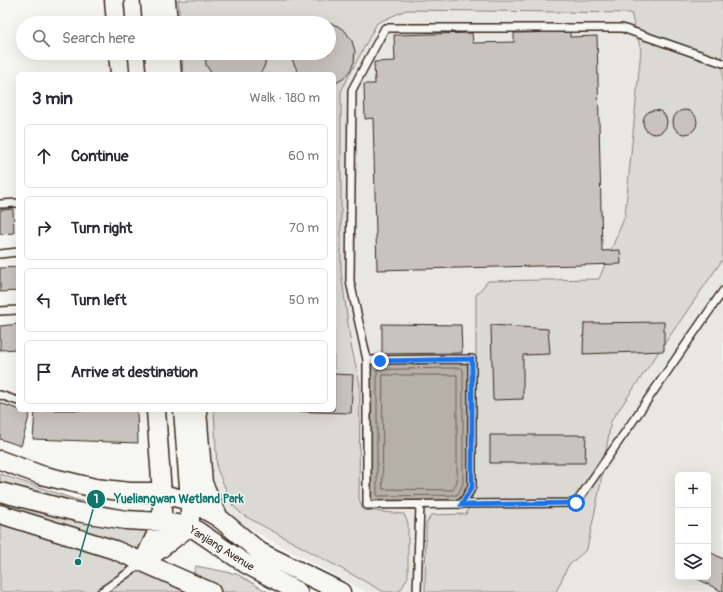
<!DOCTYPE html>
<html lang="en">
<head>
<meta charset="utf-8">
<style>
  body { margin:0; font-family:Pangolin,sans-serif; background:#f2f2f3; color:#2b2b33 }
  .controls { position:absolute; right:12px; bottom:12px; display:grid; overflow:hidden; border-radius:6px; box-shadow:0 4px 16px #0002 }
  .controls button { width:36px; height:36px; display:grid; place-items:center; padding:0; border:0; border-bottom:1px solid #e1e1e2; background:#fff; color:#2b2b33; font:20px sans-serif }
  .stop { position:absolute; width:12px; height:12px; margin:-9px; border:3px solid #1a73e8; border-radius:50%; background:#fff }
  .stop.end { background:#1a73e8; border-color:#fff; box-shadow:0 1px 4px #0008 }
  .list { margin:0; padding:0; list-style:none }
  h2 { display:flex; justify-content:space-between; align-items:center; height:52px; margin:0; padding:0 16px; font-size:17px }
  h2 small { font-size:13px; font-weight:400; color:#7c7c81 }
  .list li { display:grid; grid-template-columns:26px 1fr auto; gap:12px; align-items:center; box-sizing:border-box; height:64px; margin:0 8px 8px; padding:0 8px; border:1px solid #e1e1e2; border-radius:6px }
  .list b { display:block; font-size:15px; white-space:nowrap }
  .list em { font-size:13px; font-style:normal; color:#7c7c81 }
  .icon { flex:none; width:22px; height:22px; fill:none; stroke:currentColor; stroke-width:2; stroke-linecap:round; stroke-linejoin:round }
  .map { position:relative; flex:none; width:723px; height:592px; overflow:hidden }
  .search { position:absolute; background:#fff; box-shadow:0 4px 16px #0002; left:16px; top:16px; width:320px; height:44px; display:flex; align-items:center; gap:10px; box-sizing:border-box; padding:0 14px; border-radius:22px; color:#7c7c81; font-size:15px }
  .panel { position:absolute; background:#fff; box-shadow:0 4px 16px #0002; left:16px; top:72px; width:320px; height:340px; border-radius:6px }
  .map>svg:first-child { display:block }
  .built { fill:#e8e7e2; fill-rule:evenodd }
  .green { fill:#dad9d3; stroke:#8a8278 }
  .water { fill:#b6b0a9; stroke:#857a71 }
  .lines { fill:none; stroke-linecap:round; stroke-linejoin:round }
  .shore { stroke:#6c6056; stroke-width:1 }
  .building { fill:#c8c3be; stroke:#3b2a1e }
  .lane-casing { stroke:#3b2a1e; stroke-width:10 }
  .secondary-casing { stroke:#3b2a1e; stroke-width:21 }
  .lane { stroke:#f6f6f2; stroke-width:7 }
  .secondary { stroke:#f6f6f2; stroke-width:18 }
  .route { stroke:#1a73e8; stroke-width:5 }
  .labels { text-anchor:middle; stroke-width:3; stroke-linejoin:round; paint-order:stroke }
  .street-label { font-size:11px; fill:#3b2a1e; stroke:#f6f6f2 }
  .leader { fill:none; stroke:#0f766e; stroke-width:1.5 }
  .callout-dot { fill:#0f766e; stroke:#f6f6f2; stroke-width:1.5 }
  .mark-label { font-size:12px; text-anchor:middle; font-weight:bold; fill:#fff }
  .callout-label { font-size:12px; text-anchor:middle; font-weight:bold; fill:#0f766e; stroke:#f6f6f2; stroke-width:3; stroke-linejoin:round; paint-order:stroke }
</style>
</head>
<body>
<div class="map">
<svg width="723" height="592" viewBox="0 0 723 592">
  <rect width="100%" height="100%" fill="#f6f6f2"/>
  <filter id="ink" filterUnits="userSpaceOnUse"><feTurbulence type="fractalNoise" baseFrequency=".025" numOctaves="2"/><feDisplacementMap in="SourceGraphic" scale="8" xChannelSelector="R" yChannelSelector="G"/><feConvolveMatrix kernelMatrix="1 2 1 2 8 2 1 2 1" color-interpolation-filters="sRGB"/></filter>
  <g filter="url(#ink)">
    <path class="built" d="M172,0H723V592H366L226,516L211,472L206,410H334V74H178L176,53H329V23H174ZM678,475H708V577H678Z"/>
    <path class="green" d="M178,0H723V259L611,421L600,487L587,549L568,566L556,592H425L426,524L431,515L466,514L476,488V295L488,281L599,279L625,216L641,50L631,13L406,10L377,23L341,91V272L351,345L360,384L359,499L363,510L404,514L408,523V577L401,590L396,592H384L243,515L233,506L217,469L214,410H334V74H183L182,53H329V23H180Z
      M0,474L74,499L160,518L157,563L191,592H0Z
      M196,566L237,574L268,592H211L190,583Z"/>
    <path class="water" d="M472,359V487L461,505H367V360Z"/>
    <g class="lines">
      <path class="shore" d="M461,368L463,370V484L457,495L377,496V370Z
        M383,375H457V482L453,490L383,489Z"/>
    </g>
    <path class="building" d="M329,23L338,26L346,32L352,41L355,51L354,62L350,71L343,79L334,84V74H299L293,62L292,53H329Z
      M570,32V37L597,36L602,251L620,250L621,264L377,270L373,118L365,119L364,84H375L374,62L395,61L394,35L472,33L473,43L514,42V33Z
      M205,53H267V57L264,67L260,74H212L206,65Z
      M673 122a12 12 0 1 1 24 0a12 12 0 1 1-24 0Z
      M643 122a12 12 0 1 1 24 0a12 12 0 1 1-24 0Z
      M13,209L14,233L0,234V210Z
      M18,267V291L0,292V268Z
      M664,322V351L583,354L584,323Z
      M18,324V349L0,350V326Z
      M382,324L461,325L462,353L382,354Z
      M491,325L548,329L550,354L523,355V399L493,400Z
      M334,374L353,375L351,413L247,410H334Z
      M0,403L18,409V410L30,413L21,446L0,439Z
      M35,410H137L138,443L33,439Z
      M490,435H586L585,463H490Z
      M708,551L723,559V592L694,577H708Z"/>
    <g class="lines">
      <g class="lane-casing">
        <path id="lane" d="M723,63L622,28H385L352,90L350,281L367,360V505L576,503L723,291
          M0,204L18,203
          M0,254L18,252
          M0,311L18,310
          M367,360L472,359V487L461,505
          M0,395L18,401
          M101,592L142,563
          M417,592L420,505"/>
      </g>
      <g class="secondary-casing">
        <path id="secondary" d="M114,0L116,23
          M150,0L152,23
          M166,0L168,23
          M118,53L120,74
          M154,53L156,74
          M170,53L172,74
          M197,410L203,483L219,518
          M0,460L41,475L95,488L130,492H150L162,494L190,501L219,518L260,552L341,592
          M0,492L77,512L126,520L162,522L190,526L246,564L298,592
          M0,514L115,550L211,592
          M144,560L162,522V494L156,410
          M143,562L190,526V501L183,410"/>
      </g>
      <use href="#lane" class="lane"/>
      <use href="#secondary" class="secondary"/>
    </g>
  </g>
  <g class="lines" filter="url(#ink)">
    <path class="route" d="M380,361L472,359V487L461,505L576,503"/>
  </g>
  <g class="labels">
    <g class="street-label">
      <text transform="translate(222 548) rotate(32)" y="4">Yanjiang Avenue</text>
    </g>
  </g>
  <path class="leader" d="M78 562L96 499"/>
  <g class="callout-dot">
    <circle cx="78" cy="562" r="4"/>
    <circle cx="96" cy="499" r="10"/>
  </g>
  <g class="mark-label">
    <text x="96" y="503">1</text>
  </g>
  <g class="callout-label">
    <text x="179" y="503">Yueliangwan Wetland Park</text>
  </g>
</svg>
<div class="controls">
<button>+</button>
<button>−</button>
<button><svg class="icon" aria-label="layers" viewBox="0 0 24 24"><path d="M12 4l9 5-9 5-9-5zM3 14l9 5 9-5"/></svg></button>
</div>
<div class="stop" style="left:576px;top:503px"></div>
<div class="stop end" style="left:380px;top:361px"></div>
<div class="search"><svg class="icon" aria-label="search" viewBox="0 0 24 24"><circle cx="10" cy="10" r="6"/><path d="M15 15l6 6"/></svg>Search here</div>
<section class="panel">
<h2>3 min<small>Walk · 180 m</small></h2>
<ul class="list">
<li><svg class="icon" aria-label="ahead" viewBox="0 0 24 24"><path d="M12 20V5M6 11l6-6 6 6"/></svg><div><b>Continue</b></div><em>60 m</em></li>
<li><svg class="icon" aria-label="right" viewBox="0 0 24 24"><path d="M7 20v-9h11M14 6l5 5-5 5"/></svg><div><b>Turn right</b></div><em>70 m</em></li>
<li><svg class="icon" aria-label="left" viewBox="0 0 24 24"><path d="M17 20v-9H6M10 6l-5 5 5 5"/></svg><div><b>Turn left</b></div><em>50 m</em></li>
<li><svg class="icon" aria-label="arrive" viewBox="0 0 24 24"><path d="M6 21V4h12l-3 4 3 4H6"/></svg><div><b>Arrive at destination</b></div></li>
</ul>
</section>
</div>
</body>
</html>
